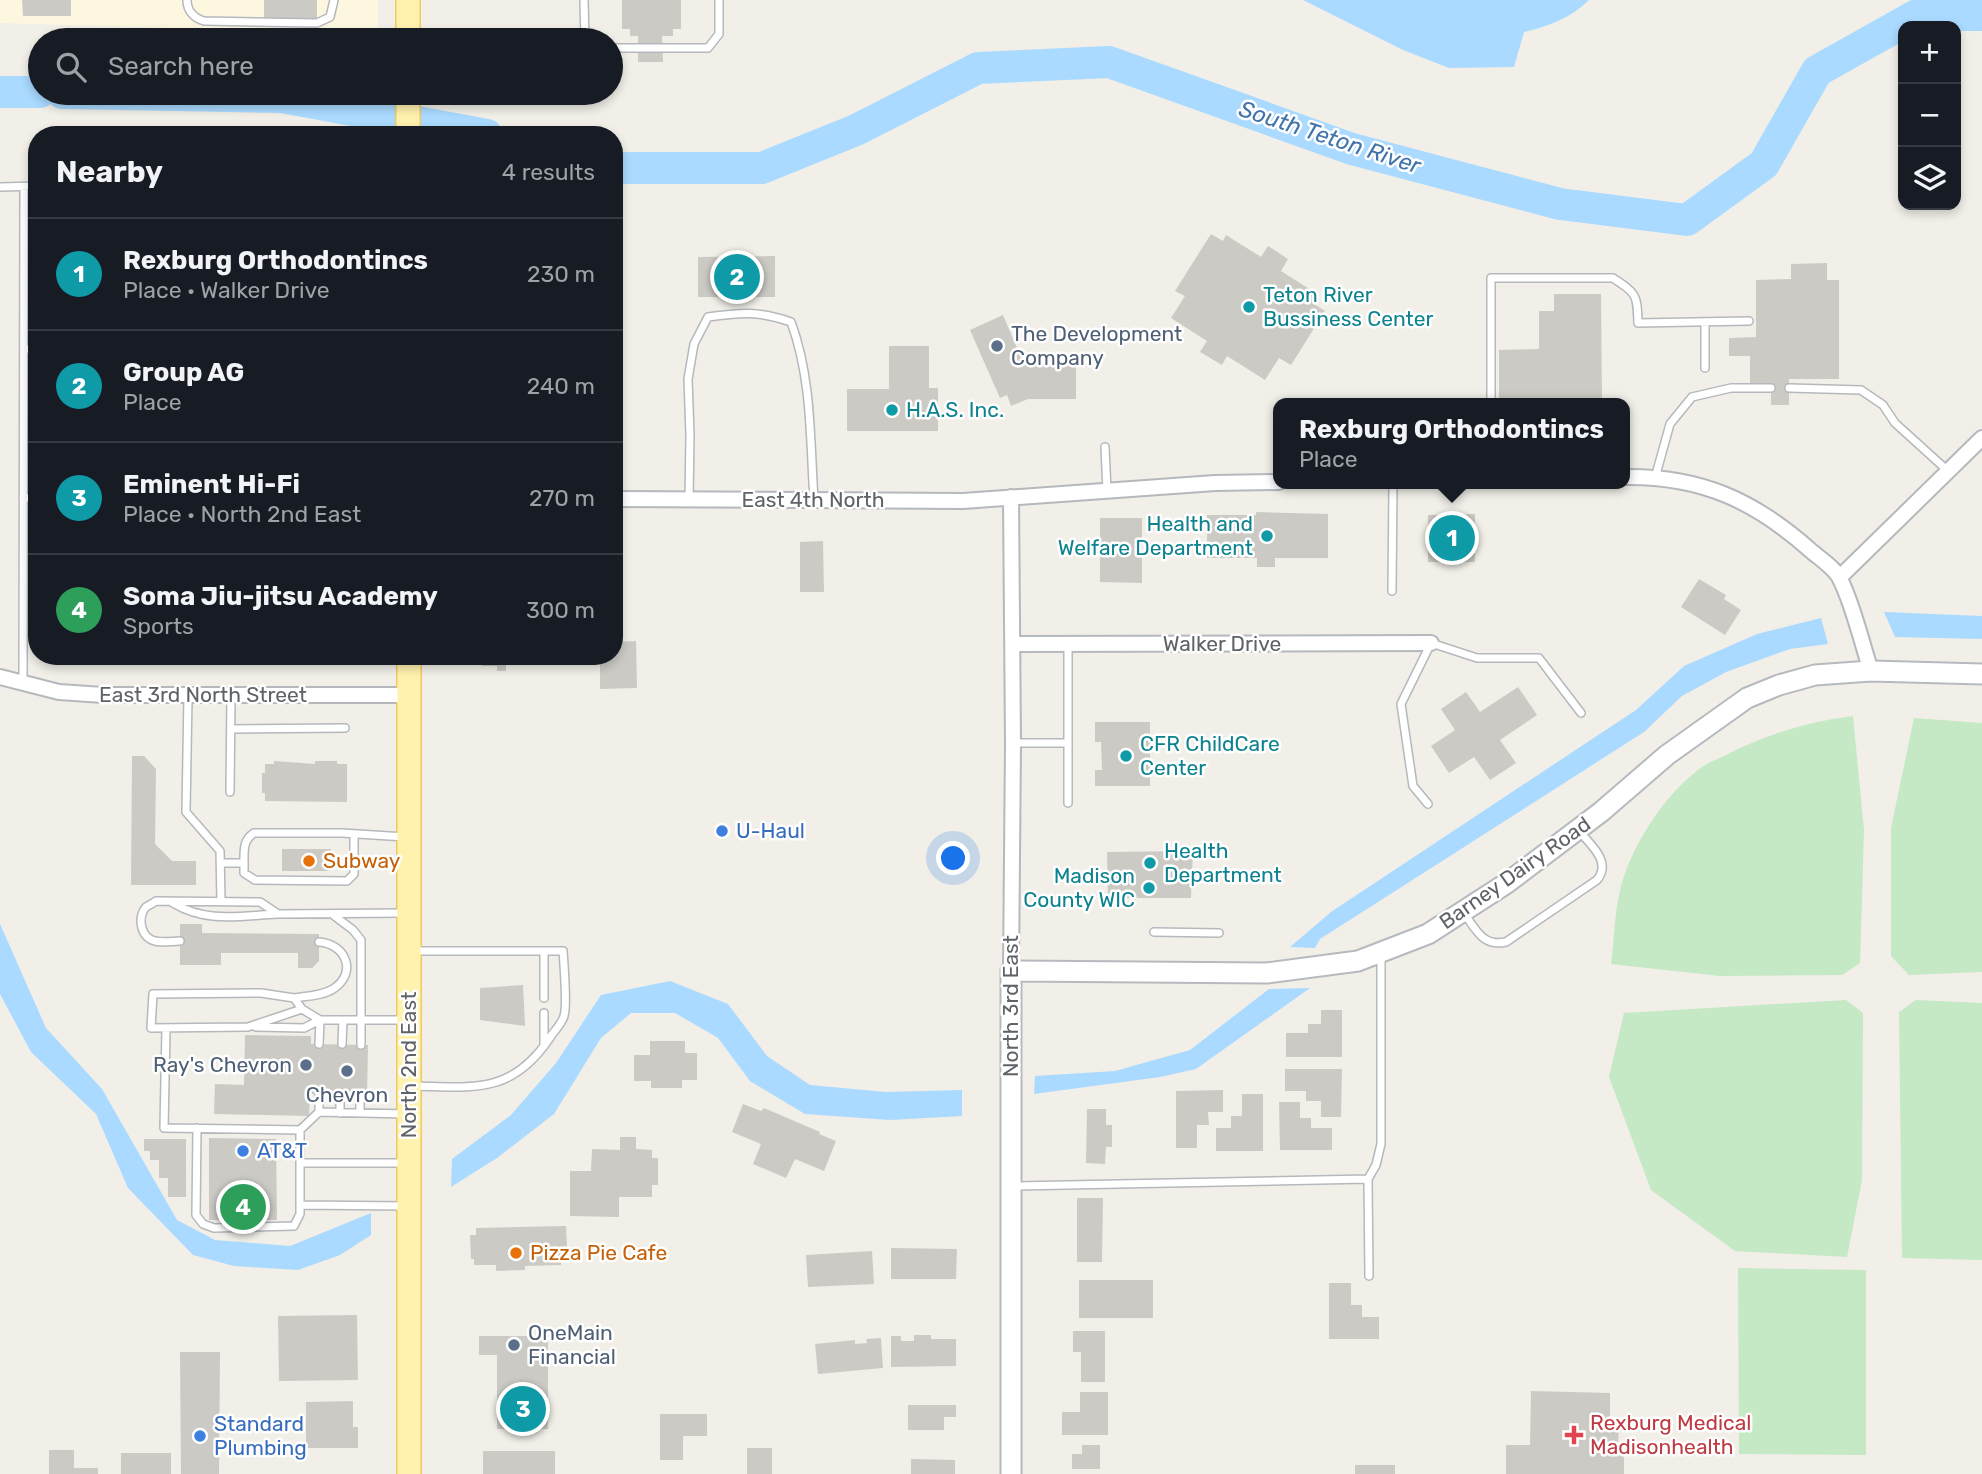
<!DOCTYPE html>
<html lang="en">
<head>
<meta charset="utf-8">
<style>
  body { margin:0; font-family:Rubik,sans-serif; background:#242831; color:#f1f3f6 }
  .controls { position:absolute; right:21px; top:21px; display:grid; overflow:hidden; border-radius:14px; box-shadow:0 4px 10px #0003 }
  .controls button { width:63px; height:63px; display:grid; place-items:center; padding:0; border:0; border-bottom:2px solid #363941; background:#171b24; color:#f1f3f6; font:35px sans-serif }
  .you { position:absolute; left:954px; top:859px; width:24px; height:24px; margin:-18px; border:5px solid #fff; border-radius:50%; background:#1a73e8; box-shadow:0 0 0 10px #1a73e833 }
  .badge { display:grid; place-items:center; width:46px; height:46px; border-radius:50%; background:#0f766e; color:#fff; font-size:23px; font-weight:700 }
  .pin { position:absolute; translate:-50% -50%; border:4px solid #fff; box-shadow:0 2px 7px #0006 }
  .popup { position:absolute; left:1273px; top:398px; width:357px; height:91px; box-sizing:border-box; display:grid; place-content:center; border-radius:14px; background:#171b24; filter:drop-shadow(0 2px 5px #0005); font-size:23px; white-space:nowrap; color:#9ea1a6 }
  .popup b { font-size:26px; color:#f1f3f6 }
  .popup::after { content:''; position:absolute; left:50%; top:100%; margin-left:-14px; border:14px solid transparent; border-top-color:#171b24 }
  .list { margin:0; padding:0; list-style:none }
  h2 { display:flex; justify-content:space-between; align-items:center; height:91px; margin:0; padding:0 28px; font-size:30px }
  h2 small { font-size:23px; font-weight:400; color:#9ea1a6 }
  .list li { display:grid; grid-template-columns:46px 1fr auto; gap:21px; align-items:center; box-sizing:border-box; height:112px; padding:0 28px; border-top:2px solid #363941 }
  .list b { display:block; font-size:26px; white-space:nowrap }
  .list p { margin:0; font-size:23px; white-space:nowrap; color:#9ea1a6 }
  .list em { font-size:23px; font-style:normal; color:#9ea1a6 }
  .icon { flex:none; width:38px; height:38px; fill:none; stroke:currentColor; stroke-width:2; stroke-linecap:round; stroke-linejoin:round }
  .map { position:relative; flex:none; width:1982px; height:1474px; overflow:hidden }
  .search { position:absolute; background:#171b24; box-shadow:0 4px 10px #0003; left:28px; top:28px; width:595px; height:77px; display:flex; align-items:center; gap:18px; box-sizing:border-box; padding:0 24px; border-radius:38px; color:#9ea1a6; font-size:26px }
  .panel { position:absolute; background:#171b24; box-shadow:0 4px 10px #0003; left:28px; top:126px; width:595px; height:539px; border-radius:28px }
  .map>svg:first-child { display:block }
  .commercial { fill:#fef7e0 }
  .green { fill:#c5e8c5 }
  .water { fill:#aadaff }
  .lines { fill:none; stroke-linecap:round; stroke-linejoin:round }
  .river { stroke:#aadaff; stroke-width:32 }
  .building { fill:#cccac5 }
  .lane-casing { stroke:#b5b8bc; stroke-width:10 }
  .street-casing { stroke:#b5b8bc; stroke-width:18 }
  .secondary-casing { stroke:#b6babf; stroke-width:23 }
  .primary-casing { stroke:#f2c960; stroke-width:26 }
  .lane { stroke:#fff; stroke-width:7 }
  .street { stroke:#fff; stroke-width:14 }
  .secondary { stroke:#fff; stroke-width:19 }
  .primary { stroke:#fff2af; stroke-width:23 }
  .culture-dot { fill:#0f9aa8; stroke:#fff; stroke-width:2.5 }
  .service-dot { fill:#5c6f8a; stroke:#fff; stroke-width:2.5 }
  .shop-dot { fill:#3f7fe0; stroke:#fff; stroke-width:2.5 }
  .food-dot { fill:#e8710a; stroke:#fff; stroke-width:2.5 }
  .health-dot { fill:#e0444e; stroke:#fff; stroke-width:2.5 }
  .labels { text-anchor:middle; stroke-width:5; stroke-linejoin:round; paint-order:stroke }
  .culture-label { font-size:21px; fill:#0d838f; stroke:#fff; text-anchor:start }
  .service-label { font-size:21px; fill:#4e5e75; stroke:#fff; text-anchor:start }
  .street-label { font-size:21px; fill:#5f6368; stroke:#fff }
  .shop-label { font-size:21px; fill:#366cbe; stroke:#fff; text-anchor:start }
  .food-label { font-size:21px; fill:#c56008; stroke:#fff; text-anchor:start }
  .health-label { font-size:21px; fill:#be3a42; stroke:#fff; text-anchor:start }
  .water-label { font-size:23px; font-style:italic; fill:#4174aa; stroke:#fff }
</style>
</head>
<body>
<div class="map">
<svg width="1982" height="1474" viewBox="0 0 1982 1474">
  <rect width="100%" height="100%" fill="#f1efe8"/>
  <path class="commercial" d="M0,0H378V34L0,23Z"/>
  <path class="green" d="M1853,716L1864,830L1860,963L1842,975L1720,976L1611,964C1614,942 1614,918 1619,895C1628,850 1664,794 1702,767C1709,762 1718,759 1726,755C1767,734 1807,722 1853,716Z
    M1914,718L1982,723V972L1909,975L1891,956V828Z
    M1846,1000L1863,1013L1862,1180L1847,1257L1735,1251L1651,1190L1609,1077L1624,1013Z
    M1916,1000L1982,1003V1260L1902,1258L1899,1012Z
    M1738,1268L1866,1270V1455L1739,1454Z"/>
  <path class="water" d="M1303,0H1589C1571,18 1549,26 1524,32L1514,67L1449,68L1403,50Z
    M1884,612L1982,616V639L1895,637Z
    M1821,618L1828,644L1790,649L1726,672L1682,696L1644,732L1320,939L1315,948L1290,947L1331,912L1636,710L1684,666L1757,634Z
    M0,924L46,1028L102,1089L177,1220L215,1240L290,1246L371,1213V1235L340,1255L298,1270L234,1266L193,1255L128,1188L96,1114L31,1052L0,994Z
    M670,981L728,1004L767,1056L810,1085L886,1092L962,1090V1116L890,1120L805,1114L750,1081L718,1038L675,1013H631L601,1038L554,1114L497,1158L451,1187L452,1159L511,1115L556,1063L601,995Z
    M1310,988L1196,1069L1160,1077L1034,1094L1035,1076L1115,1071L1190,1050L1269,989Z"/>
  <g class="lines">
    <path class="river" d="M0,92H40
      M62,93L282,97L487,135
      M614,168H762L856,130L978,68L1109,62L1352,149L1560,204L1687,220L1764,164L1817,71L1917,15H1982"/>
  </g>
  <path class="building" d="M22,0H71V16H23Z
    M264,0H317V19H264Z
    M622,0H681V29H673V36H662L663,62H638V36H630V29H622Z
    M1211,234L1223,241L1226,235L1261,257L1268,246L1288,259L1281,271L1319,295L1314,304L1325,311L1291,365L1279,358L1265,380L1227,356L1222,365L1200,352L1207,341L1171,318L1185,296L1175,291Z
    M775,256V297H698V257Z
    M1827,263V280H1839V379H1789V405H1771V384H1750V356H1729V338L1756,337V280L1791,279V264Z
    M1554,294H1601L1602,403L1499,401V350L1539,349V311H1554Z
    M1003,315L1023,362L1076,363V399H1028L1011,406L1007,395L1000,398L970,330Z
    M889,346H929V388H938V431H847V389H889Z
    M1256,512L1328,514V558H1275V567H1257V558H1207V515H1256Z
    M1475,514V562H1428V515Z
    M1100,518H1142V583L1100,582Z
    M823,541L824,592H800V542Z
    M1699,579L1726,595L1724,599L1741,610L1725,635L1681,607Z
    M636,641L637,688L600,689V656H614V642Z
    M482,656H520V665H506V671H497V666H482Z
    M1518,687L1537,715L1500,740L1516,763L1490,780L1474,757L1449,773L1431,746L1455,730L1441,709L1466,692L1480,712Z
    M1095,722H1150V786H1095V770H1102L1101,742H1095Z
    M132,756H144L156,769L155,844L172,861H196V885H131Z
    M274,761L315,764V761H337V764H347V802L265,801V793H262V773H265V764H274Z
    M282,849H331V856H337V866H331V871H282Z
    M1193,851L1191,898H1108L1107,852Z
    M180,924H202V933L319,934V961L312,968H298V953H221V965H180Z
    M523,985L525,1026L480,1020V988Z
    M1321,1010H1342V1057H1286V1033H1308V1024H1321Z
    M245,1035L311,1036V1044L368,1045L367,1095L310,1094L309,1116L214,1114L215,1084L244,1085Z
    M650,1041H685V1053H697V1080H682V1088H651V1081H634V1055H650Z
    M1285,1069H1342L1341,1117H1321V1101H1306V1091H1285Z
    M1223,1090V1112H1208L1209,1125H1197V1148H1176V1091Z
    M1242,1094H1263V1151H1216V1128H1231V1116H1242Z
    M1279,1102H1300V1118H1311V1128H1332V1150H1280Z
    M743,1104L761,1111L764,1108L820,1132L819,1134L836,1141L824,1171L795,1159L786,1178L753,1164L761,1144L732,1132Z
    M1087,1109H1106V1125H1112V1147H1106L1105,1164L1086,1163Z
    M620,1137H636V1149L652,1150V1158H658V1185H652V1197H619V1217L570,1216V1171H591L592,1149L620,1150Z
    M209,1138L276,1139L277,1220H209Z
    M144,1139H186V1197H168V1178H159V1160H150V1151H144Z
    M1077,1198H1103L1102,1262H1077Z
    M566,1226L567,1247H561V1265L525,1266V1270L496,1271V1265H474V1259H471L470,1235H476V1228Z
    M891,1248L957,1249L956,1279H891Z
    M872,1251L874,1284L808,1287L806,1255Z
    M1079,1280H1153V1318H1079Z
    M1329,1283H1351V1305H1362V1317H1379V1339H1329Z
    M357,1315L358,1380L279,1381L278,1316Z
    M1073,1331H1105V1382H1081V1352H1073Z
    M914,1335H931V1339H956V1366L891,1367V1336H901V1341H914Z
    M479,1336H548V1429H497V1355H479Z
    M881,1338L883,1368L818,1374L815,1344L855,1340V1344L867,1343L866,1339Z
    M180,1352H220L219,1474H181Z
    M1531,1391L1610,1393V1425H1619L1618,1446H1624V1474H1506V1445H1530Z
    M1080,1392H1108V1435H1062V1412H1080Z
    M353,1401V1427H358V1448H306V1402Z
    M908,1405H956V1417H944V1430H908Z
    M660,1414H707V1436H683V1460H660Z
    M1082,1445H1100V1469H1072V1454H1082Z
    M747,1448H772V1474H747Z
    M49,1450H74V1468H98V1474H49Z
    M483,1451H555V1474H483Z
    M121,1453H171V1474H121Z
    M911,1459L955,1460V1474H911Z
    M1355,1465H1395V1474H1355Z"/>
  <g class="lines">
    <g class="lane-casing">
      <path id="lane" d="M187,0C187,11 194,18 204,21L317,23L330,17L334,0
        M584,0L585,40
        M611,48H708L719,34V0
        M0,187L37,186
        M1705,322V368
        M24,349H37
        M1789,388L1861,390L1883,405L1895,423L1948,471
        M1491,403V278H1613C1637,294 1637,294 1638,323L1749,321
        M1105,447L1107,491
        M1655,478L1670,424L1692,397L1731,388H1771
        M23,498H37
        M689,499L690,435L688,379L694,344L708,317C742,312 759,311 791,322C812,379 810,440 814,500
        M1392,591L1393,484
        M1068,644V803
        M23,683L24,187
        M188,696L186,812L220,851L221,901
        M231,729L345,728
        M1013,743H1068
        M230,792L231,696
        M1428,804L1413,786L1401,704L1431,643L1477,658H1539L1581,713
        M221,863H244C244,850 243,840 254,833H342L405,837
        M244,863V873L255,880L347,881L354,874V834
        M173,903C206,923 239,916 277,914
        M1464,913C1476,930 1483,947 1506,942L1597,880C1612,862 1591,845 1579,831
        M332,914L353,930L361,940V1045
        M1154,932L1219,933
        M180,941C171,941 158,944 150,939C140,933 138,916 146,907C146,907 155,902 156,901L260,902L278,914L405,913
        M412,951H563C564,964 567,1007 564,1016C562,1024 553,1032 549,1039C511,1095 473,1087 413,1086
        M544,951V998
        M294,998C307,996 322,996 333,989C358,973 346,944 319,942
        M302,1009L248,1027L151,1028L153,994L261,993L294,998L302,1009L320,1020H405
        M544,1013V1045
        M256,1027L304,1028L320,1020L319,1044
        M166,1028L164,1128L300,1130L319,1112L407,1114
        M342,1044L343,1020
        M319,1094V1112
        M340,1095V1113
        M360,1095V1113
        M197,1128L196,1215L203,1224L214,1228L294,1226L300,1214V1130
        M300,1163H405
        M1368,1179L1369,1276
        M1013,1186L1368,1179L1376,1165L1381,1144V954
        M300,1205L405,1206"/>
    </g>
    <g class="street-casing">
      <path id="street" d="M1625,477C1700,476 1754,500 1810,550C1819,558 1835,568 1840,579C1853,604 1862,644 1871,671
        M1011,497L1013,743L1011,971
        M614,499L963,501L1215,483L1279,482
        M1840,577L1982,438
        M1013,644L1431,643
        M0,677L59,692L103,695H409"/>
    </g>
    <g class="secondary-casing">
      <path id="secondary" d="M1011,1474V971L1267,973L1358,961L1428,934L1507,883L1601,812L1667,755L1747,698L1779,685L1815,675L1871,671L1982,674"/>
    </g>
    <g class="primary-casing">
      <path id="primary" d="M408,0V40
        M408,93V135
        M409,656V1474"/>
    </g>
    <use href="#lane" class="lane"/>
    <use href="#street" class="street"/>
    <use href="#secondary" class="secondary"/>
    <use href="#primary" class="primary"/>
  </g>
  <g class="culture-dot">
    <circle cx="1249" cy="307" r="7"/>
    <circle cx="892" cy="410" r="7"/>
    <circle cx="1267" cy="536" r="7"/>
    <circle cx="1126" cy="756" r="7"/>
    <circle cx="1150" cy="863" r="7"/>
    <circle cx="1149" cy="888" r="7"/>
  </g>
  <g class="service-dot">
    <circle cx="997" cy="346" r="7"/>
    <circle cx="306" cy="1065" r="7"/>
    <circle cx="347" cy="1071" r="7"/>
    <circle cx="514" cy="1345" r="7"/>
  </g>
  <g class="shop-dot">
    <circle cx="722" cy="831" r="7"/>
    <circle cx="243" cy="1151" r="7"/>
    <circle cx="200" cy="1436" r="7"/>
  </g>
  <g class="food-dot">
    <circle cx="309" cy="861" r="7"/>
    <circle cx="516" cy="1253" r="7"/>
  </g>
  <path class="health-dot" d="M1570.5 1424.5h7v7h7v7h-7v7h-7v-7h-7v-7h7z"/>
  <g class="labels">
    <g class="culture-label">
      <text x="1263" y="302">Teton River<tspan x="1263" dy="24">Bussiness Center</tspan></text>
      <text x="906" y="417">H.A.S. Inc.</text>
      <text x="1253" y="531" text-anchor="end">Health and<tspan x="1253" dy="24">Welfare Department</tspan></text>
      <text x="1140" y="751">CFR ChildCare<tspan x="1140" dy="24">Center</tspan></text>
      <text x="1164" y="858">Health<tspan x="1164" dy="24">Department</tspan></text>
      <text x="1135" y="883" text-anchor="end">Madison<tspan x="1135" dy="24">County WIC</tspan></text>
    </g>
    <g class="service-label">
      <text x="1011" y="341">The Development<tspan x="1011" dy="24">Company</tspan></text>
      <text x="292" y="1072" text-anchor="end">Ray's Chevron</text>
      <text x="347" y="1102" text-anchor="middle">Chevron</text>
      <text x="528" y="1340">OneMain<tspan x="528" dy="24">Financial</tspan></text>
    </g>
    <g class="street-label">
      <text x="813" y="507">East 4th North</text>
      <text x="1222" y="651">Walker Drive</text>
      <text x="203" y="702">East 3rd North Street</text>
      <text transform="translate(1515 873) rotate(-35)" y="7">Barney Dairy Road</text>
      <text transform="translate(1011 1006) rotate(-90)" y="7">North 3rd East</text>
      <text transform="translate(409 1065) rotate(-90)" y="7">North 2nd East</text>
    </g>
    <g class="shop-label">
      <text x="736" y="838">U-Haul</text>
      <text x="257" y="1158">AT&amp;T</text>
      <text x="214" y="1431">Standard<tspan x="214" dy="24">Plumbing</tspan></text>
    </g>
    <g class="food-label">
      <text x="323" y="868">Subway</text>
      <text x="530" y="1260">Pizza Pie Cafe</text>
    </g>
    <g class="health-label">
      <text x="1590" y="1430">Rexburg Medical<tspan x="1590" dy="24">Madisonhealth</tspan></text>
    </g>
    <g class="water-label">
      <text transform="translate(1330 137) rotate(18)" y="8">South Teton River</text>
    </g>
  </g>
</svg>
<div class="controls">
<button>+</button>
<button>−</button>
<button><svg class="icon" aria-label="layers" viewBox="0 0 24 24"><path d="M12 4l9 5-9 5-9-5zM3 14l9 5 9-5"/></svg></button>
</div>
<div class="you"></div>
<div class="pin badge" style="left:1452px;top:538px;background:#0f9aa8">1</div>
<div class="popup"><b>Rexburg Orthodontincs</b>Place</div>
<div class="pin badge" style="left:737px;top:277px;background:#0f9aa8">2</div>
<div class="pin badge" style="left:523px;top:1409px;background:#0f9aa8">3</div>
<div class="pin badge" style="left:243px;top:1207px;background:#2e9e5b">4</div>
<div class="search"><svg class="icon" aria-label="search" viewBox="0 0 24 24"><circle cx="10" cy="10" r="6"/><path d="M15 15l6 6"/></svg>Search here</div>
<section class="panel">
<h2>Nearby<small>4 results</small></h2>
<ul class="list">
<li><span class="badge" style="background:#0f9aa8">1</span><div><b>Rexburg Orthodontincs</b><p>Place · Walker Drive</p></div><em>230 m</em></li>
<li><span class="badge" style="background:#0f9aa8">2</span><div><b>Group AG</b><p>Place</p></div><em>240 m</em></li>
<li><span class="badge" style="background:#0f9aa8">3</span><div><b>Eminent Hi-Fi</b><p>Place · North 2nd East</p></div><em>270 m</em></li>
<li><span class="badge" style="background:#2e9e5b">4</span><div><b>Soma Jiu-jitsu Academy</b><p>Sports</p></div><em>300 m</em></li>
</ul>
</section>
</div>
</body>
</html>
